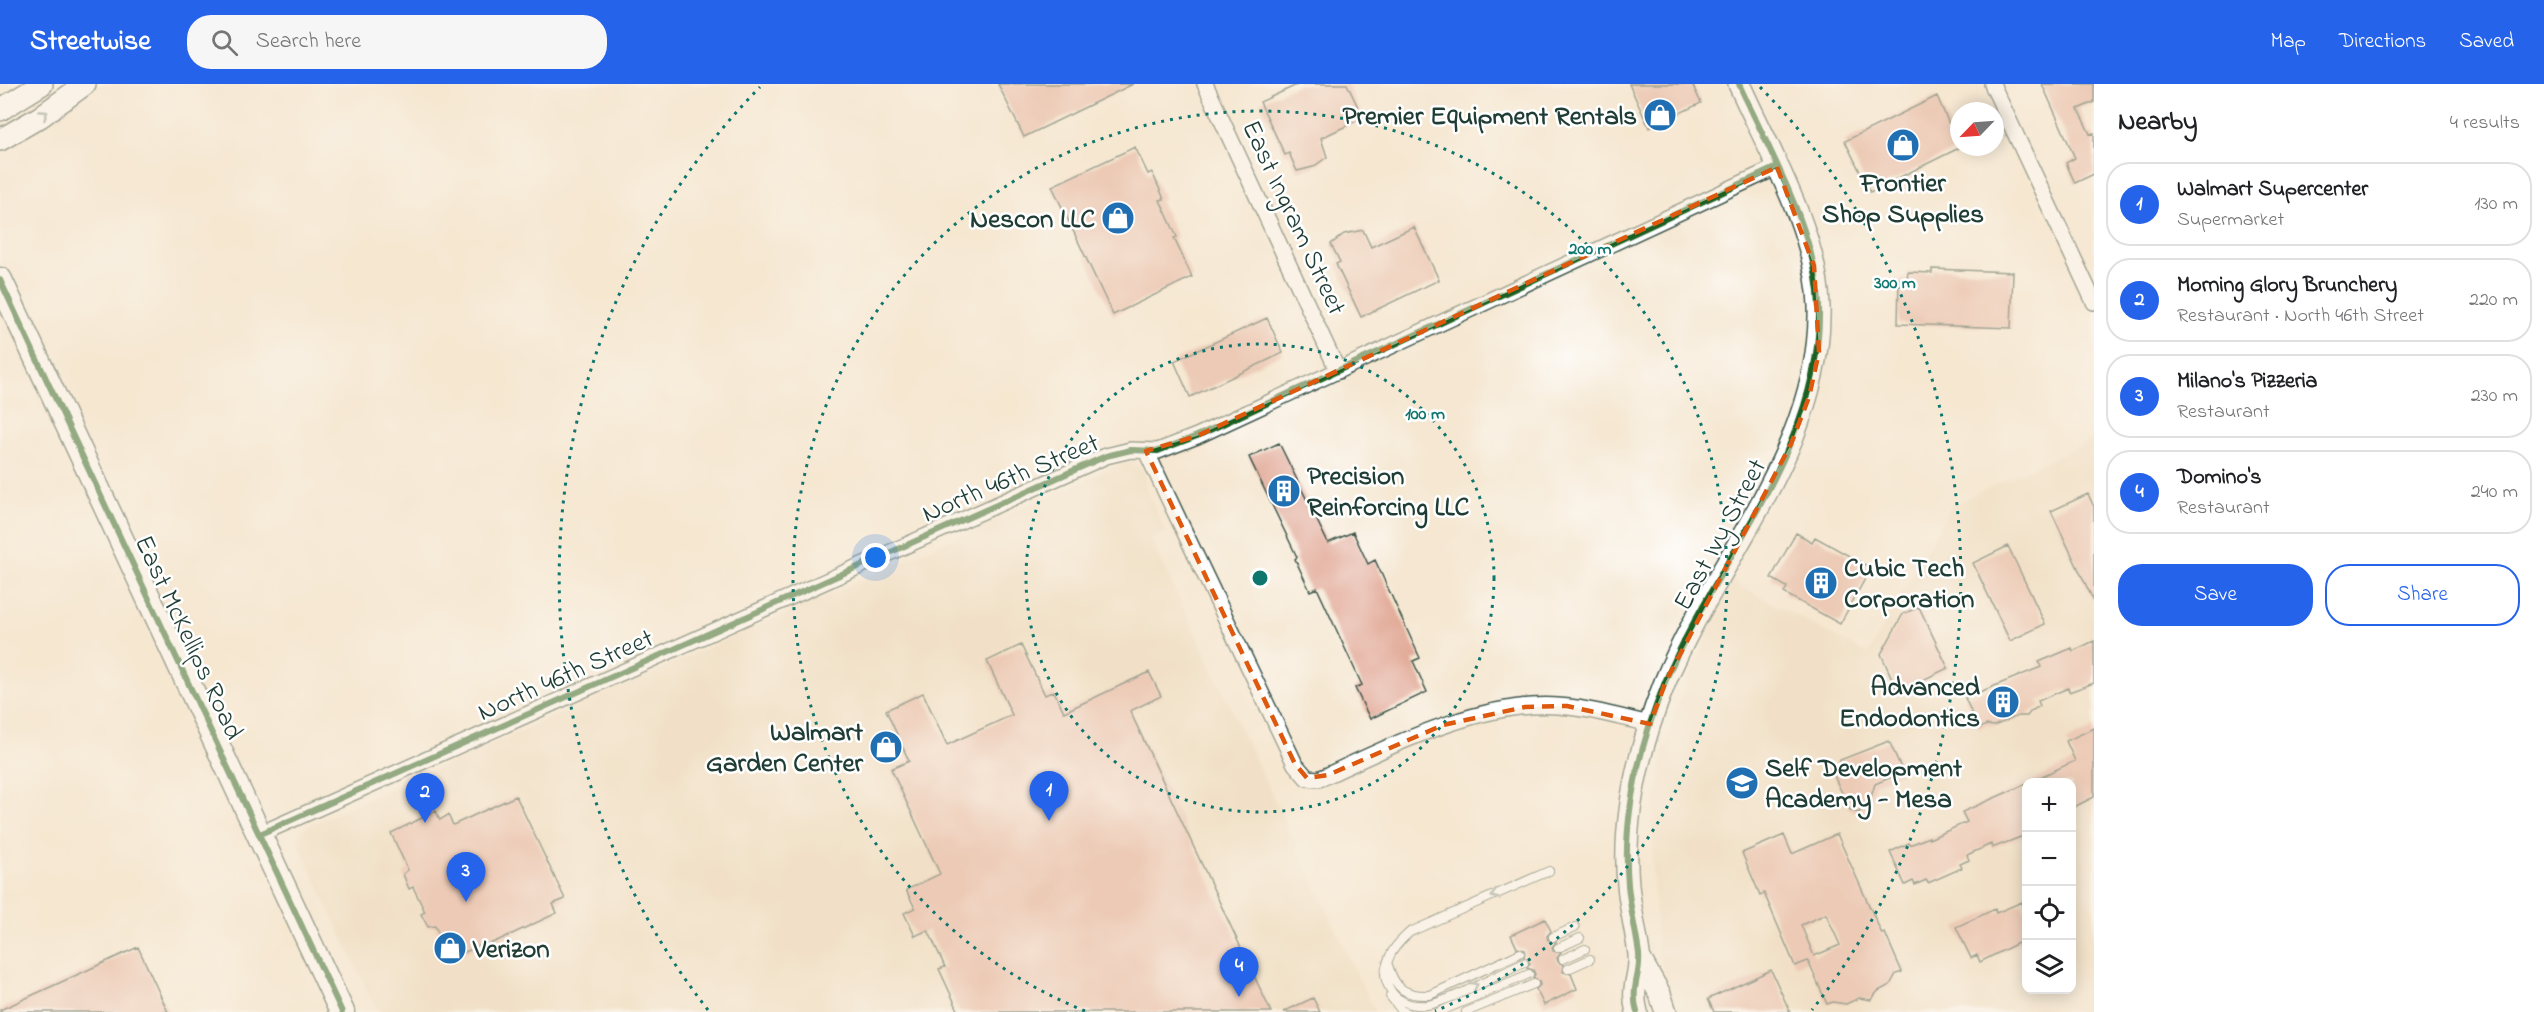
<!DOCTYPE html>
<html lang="en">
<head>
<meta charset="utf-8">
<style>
  body { margin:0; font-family:"Indie Flower",sans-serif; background:#f6f6f6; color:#202124 }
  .controls { position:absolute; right:18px; bottom:18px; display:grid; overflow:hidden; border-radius:12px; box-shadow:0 3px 15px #0003 }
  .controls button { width:54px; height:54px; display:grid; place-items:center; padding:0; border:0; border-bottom:2px solid #e0e0e0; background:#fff; color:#202124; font:30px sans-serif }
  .compass { position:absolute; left:1950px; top:18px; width:54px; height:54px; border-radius:50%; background:#fff; box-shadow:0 3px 15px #0003; rotate:245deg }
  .you { position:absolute; left:876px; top:474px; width:21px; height:21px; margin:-15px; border:4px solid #fff; border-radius:50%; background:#1a73e8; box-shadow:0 0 0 9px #1a73e833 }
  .badge { display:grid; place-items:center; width:39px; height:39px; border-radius:50%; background:#2563eb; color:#fff; font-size:20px; font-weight:700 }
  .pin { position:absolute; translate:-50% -50px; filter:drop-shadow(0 2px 3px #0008) }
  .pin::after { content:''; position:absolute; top:32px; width:21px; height:18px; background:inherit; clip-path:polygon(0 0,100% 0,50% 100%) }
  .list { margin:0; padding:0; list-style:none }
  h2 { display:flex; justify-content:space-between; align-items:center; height:78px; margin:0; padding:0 24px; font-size:26px }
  h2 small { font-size:20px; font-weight:400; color:#757577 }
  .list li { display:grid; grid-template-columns:39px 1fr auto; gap:18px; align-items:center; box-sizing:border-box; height:84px; margin:0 12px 12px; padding:0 12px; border:2px solid #e0e0e0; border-radius:24px }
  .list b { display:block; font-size:22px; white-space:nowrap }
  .list p { margin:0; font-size:20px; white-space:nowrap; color:#757577 }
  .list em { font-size:20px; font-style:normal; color:#757577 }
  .actions { display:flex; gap:12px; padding:18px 24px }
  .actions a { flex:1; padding:14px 0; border:2px solid #2563eb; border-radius:24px; text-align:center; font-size:21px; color:#2563eb }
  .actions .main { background:#2563eb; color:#fff }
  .icon { flex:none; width:33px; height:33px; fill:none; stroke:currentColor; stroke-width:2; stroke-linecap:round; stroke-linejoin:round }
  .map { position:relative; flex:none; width:2094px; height:928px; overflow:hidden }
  header { display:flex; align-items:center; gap:36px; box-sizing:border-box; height:84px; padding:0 30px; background:#2563eb; color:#fff }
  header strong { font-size:28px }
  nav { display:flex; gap:33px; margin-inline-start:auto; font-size:21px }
  .search { width:420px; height:54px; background:#f6f6f6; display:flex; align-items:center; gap:15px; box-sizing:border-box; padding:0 21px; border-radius:24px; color:#757577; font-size:22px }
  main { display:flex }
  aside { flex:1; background:#fff }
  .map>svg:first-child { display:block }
  .built { fill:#ebd8ba; fill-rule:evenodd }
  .building { fill:#e1a794; fill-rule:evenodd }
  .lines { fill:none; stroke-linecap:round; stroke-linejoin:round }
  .lane-casing { stroke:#3f564c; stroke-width:10 }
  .street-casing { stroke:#3f564c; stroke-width:18 }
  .secondary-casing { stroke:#3f564c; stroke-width:24 }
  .primary-casing { stroke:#3f564c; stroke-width:27 }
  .lane { stroke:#fff; stroke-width:8 }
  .street { stroke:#fff; stroke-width:15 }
  .secondary { stroke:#fff; stroke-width:21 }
  .primary { stroke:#fff; stroke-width:24 }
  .cycleway-casing { stroke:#fff; stroke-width:10 }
  .cycleway { stroke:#1b5e20; stroke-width:6 }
  .oneway { stroke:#8f9e9a }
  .marked { fill:none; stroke:#de580e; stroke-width:4.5; stroke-dasharray:12 8; stroke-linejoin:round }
  .ring { fill:none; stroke:#0f766e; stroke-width:3; stroke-dasharray:3 6 }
  .labels { text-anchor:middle; stroke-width:5; stroke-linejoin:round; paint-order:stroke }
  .poi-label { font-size:27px; font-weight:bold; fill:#1f3d34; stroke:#fff; text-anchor:end }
  .street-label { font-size:27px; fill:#1f3d34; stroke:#fff }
  .centre { fill:#0f766e; stroke:#fff; stroke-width:3 }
  .ring-label { font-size:18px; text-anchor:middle; font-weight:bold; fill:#0f766e; stroke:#fff; stroke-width:5; stroke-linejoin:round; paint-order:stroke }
</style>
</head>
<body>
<header>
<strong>Streetwise</strong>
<div class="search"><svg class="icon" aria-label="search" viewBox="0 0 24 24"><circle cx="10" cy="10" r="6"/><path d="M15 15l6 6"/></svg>Search here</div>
<nav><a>Map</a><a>Directions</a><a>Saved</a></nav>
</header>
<main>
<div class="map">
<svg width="2094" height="928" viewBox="0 0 2094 928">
  <rect width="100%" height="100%" fill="#fff"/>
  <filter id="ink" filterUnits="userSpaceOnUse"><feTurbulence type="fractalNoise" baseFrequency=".0167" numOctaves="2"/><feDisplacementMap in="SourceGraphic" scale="12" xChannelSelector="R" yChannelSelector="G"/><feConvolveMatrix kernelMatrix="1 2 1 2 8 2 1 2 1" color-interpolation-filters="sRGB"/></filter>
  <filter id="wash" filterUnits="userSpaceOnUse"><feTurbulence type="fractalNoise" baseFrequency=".008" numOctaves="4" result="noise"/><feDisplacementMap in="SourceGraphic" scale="24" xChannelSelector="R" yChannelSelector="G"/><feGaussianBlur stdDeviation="1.35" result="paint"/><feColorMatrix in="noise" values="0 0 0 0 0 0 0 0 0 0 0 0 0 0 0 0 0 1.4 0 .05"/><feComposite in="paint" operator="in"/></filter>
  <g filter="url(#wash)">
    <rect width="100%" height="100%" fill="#f5e7d1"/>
    <path class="built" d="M2094,355V928H1675L1658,870L1652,776L1654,729L1663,670L1679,617L1731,497L1868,570L1952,421ZM2026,698H2072V906H2026Z
      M1130,378L1142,385L1146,403L1166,448L1151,455L1375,928H380L371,915L299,761L301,748L306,742L1116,382Z"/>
    <g id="blocks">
      <path class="building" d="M998,0H1133L1024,53Z
        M1299,0H1347L1363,34L1321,54L1327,73L1313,83L1297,87L1289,69L1285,71L1260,18Z
        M1629,0H1692L1701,19L1649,44Z
        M2042,0H2094V18L2078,25L2090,50L2094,49V90L2075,99L2066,79L2075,74Z
        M1937,12L1959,63H1961L1870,108L1845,57Z
        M1135,63L1148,90L1152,88L1164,115L1160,116L1177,153L1174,154L1192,193L1113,231L1052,102Z
        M1414,143L1439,196L1361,233L1336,180L1340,178L1331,160L1344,150L1363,146L1371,163Z
        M1932,185L2013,188L2011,244L1898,240L1899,195H1907L1908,188L1932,189Z
        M1267,234L1283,269L1190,313L1174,277Z
        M1279,359L1328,459L1353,448L1368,480L1375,476L1420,574L1413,577L1427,608L1370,635L1355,604L1362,601L1317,504L1310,507L1295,475L1297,473L1249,373Z
        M2088,410L2094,423V518L2051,427Z
        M1796,449L1812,458L1815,453L1871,484L1840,540L1784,509L1787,503L1771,494Z
        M2008,462L2045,540L2010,557L1973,479Z
        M1919,523L1948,584L1898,608L1881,570L1903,530Z
        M2094,557V599L2069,608L2068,604L2038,617L2040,622L2031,627L2027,632H2018L1994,642L1986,641L1979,645L1965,614L2041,583L2039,578L2072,564L2073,567Z
        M1021,561L1045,611L1054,607L1064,628L1149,588L1161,612L1130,627L1271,928H959L939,885L945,883L928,846L915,852L904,829L915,824L906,806L940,790L891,685L909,677L886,626L923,609L947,661L1012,631L987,577Z
        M2094,644V713L2072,724V699H2027L2075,677L2066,657Z
        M1889,657L1903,688L1875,700L1867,726L1861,724L1859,729L1850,726L1834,692L1840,676Z
        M2026,700V751L1992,764L1991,760L1967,771L1969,776L1960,780L1962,784L1928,799L1926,796L1915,801L1913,797L1905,801L1890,768L1909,759L1910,761L1929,753V755L1967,738L1962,728Z
        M516,712L565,815L553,820L557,829L499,856L487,861L486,859L456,872L454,867L448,870L435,842L428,843L421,830L425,828L413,803L409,805L403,790L408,786L391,749L436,727L440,736L448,731L453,741Z
        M1837,750L1882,850L1885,849L1902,888L1896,890L1890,901L1878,907L1871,916L1859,914L1846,920L1833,918L1827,920L1808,877L1795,882L1764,809L1760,811L1742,769L1784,751L1792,770ZM1826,830L1840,861L1814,872L1801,841Z
        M2022,818L2026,828V855L1980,878L1977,871L1971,874L1956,843L1995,825L1996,829Z
        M1545,835L1551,847L1547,852L1548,856L1556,858L1552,863L1553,867L1561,869L1557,874L1558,878L1564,881L1563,888L1571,890L1577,905L1544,921L1536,905L1540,901L1539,897L1533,894L1535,890L1533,886L1527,884L1530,879L1524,873L1525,866L1517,864L1511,851Z
        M138,863L168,928H0V926Z
        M1771,886L1790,928H1714L1708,915Z
        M1313,914L1320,928H1283Z"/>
    </g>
  </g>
  <g filter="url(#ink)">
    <use href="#blocks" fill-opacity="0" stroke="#3f564c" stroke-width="1.5"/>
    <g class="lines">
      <g class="lane-casing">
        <path id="lane" d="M1553,853L1575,843
          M1558,864L1580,854
          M1563,875L1585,865
          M1524,879C1501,889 1449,918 1427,921C1413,922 1399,919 1391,907C1388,902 1385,896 1385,890C1387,871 1396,860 1410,848L1549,787
          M1388,881C1395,905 1405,912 1430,911L1520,869
          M1568,885L1590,875
          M1390,912L1401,926L1406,928
          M1439,928L1529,890
          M1466,928L1534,900"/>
      </g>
      <g class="street-casing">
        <path id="street" d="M1205,0L1338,287
          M1992,0L2094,218
          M1146,367L1295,680L1307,694L1319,695L1328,691C1396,659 1493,612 1569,623C1596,626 1623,634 1650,640
          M260,750L1106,372L1131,366L1158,367L1197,352L1777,83"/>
      </g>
      <g class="secondary-casing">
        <path id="secondary" d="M0,26L42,0
          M0,56L40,33L85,0
          M1639,873L1660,910L1666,928
          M1637,928C1630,902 1641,892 1639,870C1636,847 1630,824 1628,801C1622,733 1640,661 1665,598C1716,475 1823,362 1819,222C1817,148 1769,67 1739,0"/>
      </g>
      <g class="primary-casing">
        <path id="primary" d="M0,196L342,928"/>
      </g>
      <use href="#lane" class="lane"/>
      <use href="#street" class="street"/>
      <use href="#secondary" class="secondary"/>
      <use href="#primary" class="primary"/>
      <g class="cycleway-casing">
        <path id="cycleway" d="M0,196L342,928
          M260,750L1106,372L1131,366L1158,367L1197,352L1777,83
          M1637,928C1630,902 1641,892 1639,870C1636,847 1630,824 1628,801C1622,733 1640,661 1665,598C1716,475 1823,362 1819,222C1817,148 1769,67 1739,0"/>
      </g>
      <use href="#cycleway" class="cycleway"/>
    </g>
    <defs><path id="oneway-chevron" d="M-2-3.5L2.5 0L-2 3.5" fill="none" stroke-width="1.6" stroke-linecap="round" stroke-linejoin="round" transform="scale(1.5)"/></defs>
    <g class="oneway">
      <use href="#oneway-chevron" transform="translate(44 30) rotate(-33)"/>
      <use href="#oneway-chevron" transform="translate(1495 811) rotate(156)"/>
      <use href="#oneway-chevron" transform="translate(1474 902) rotate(-24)"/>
    </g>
  </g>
  <path d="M0 0H2094V928H0ZM1777,83L1814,182L1819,268L1809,313L1791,360L1666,597L1650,640L1567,622L1525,623L1443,641L1328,691L1307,694L1295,680L1146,367L1197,352Z" fill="#f5e7d1" fill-opacity=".55" fill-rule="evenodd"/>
  <path class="marked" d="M1777,83L1814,182L1819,268L1809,313L1791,360L1666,597L1650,640L1567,622L1525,623L1443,641L1328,691L1307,694L1295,680L1146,367L1197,352Z"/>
  <g class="ring">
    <circle cx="1260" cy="494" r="234"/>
    <path d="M1085 927A467 467 0 1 1 1435 927"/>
    <path d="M708 926A701 701 0 0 1 760 3M1760 3A701 701 0 0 1 1812 926"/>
  </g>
  <defs>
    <g id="shop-disc" transform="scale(1.725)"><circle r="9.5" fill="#1f6fb2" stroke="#fff"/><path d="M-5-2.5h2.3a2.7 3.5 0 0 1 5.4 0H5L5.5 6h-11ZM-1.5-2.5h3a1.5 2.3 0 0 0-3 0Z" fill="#fff"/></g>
    <g id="building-disc" transform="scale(1.725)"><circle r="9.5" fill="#1f6fb2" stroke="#fff"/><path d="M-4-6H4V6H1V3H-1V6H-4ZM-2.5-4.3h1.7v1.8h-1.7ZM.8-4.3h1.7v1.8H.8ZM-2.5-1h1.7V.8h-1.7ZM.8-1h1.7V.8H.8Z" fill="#fff"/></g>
    <g id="school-disc" transform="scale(1.725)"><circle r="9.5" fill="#1f6fb2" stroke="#fff"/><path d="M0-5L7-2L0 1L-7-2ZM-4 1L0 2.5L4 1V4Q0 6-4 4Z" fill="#fff"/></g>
  </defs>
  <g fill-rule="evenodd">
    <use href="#shop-disc" x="1660" y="31"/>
    <use href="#shop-disc" x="1903" y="61"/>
    <use href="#shop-disc" x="1118" y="134"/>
    <use href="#building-disc" x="1284" y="407"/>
    <use href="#building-disc" x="1821" y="499"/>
    <use href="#building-disc" x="2003" y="618"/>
    <use href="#shop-disc" x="886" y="663"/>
    <use href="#school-disc" x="1742" y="699"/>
    <use href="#shop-disc" x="450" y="864"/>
  </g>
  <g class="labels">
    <g class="poi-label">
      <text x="1637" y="40">Premier Equipment Rentals</text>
      <text x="1903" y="107" text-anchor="middle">Frontier<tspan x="1903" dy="31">Shop Supplies</tspan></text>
      <text x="1095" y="143">Nescon LLC</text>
      <text x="1307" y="400" text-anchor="start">Precision<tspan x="1307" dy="31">Reinforcing LLC</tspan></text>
      <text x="1844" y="492" text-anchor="start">Cubic Tech<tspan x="1844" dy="31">Corporation</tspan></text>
      <text x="1980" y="611">Advanced<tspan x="1980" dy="31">Endodontics</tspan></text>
      <text x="863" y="656">Walmart<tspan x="863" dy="31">Garden Center</tspan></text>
      <text x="1765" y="692" text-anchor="start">Self Development<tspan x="1765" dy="31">Academy - Mesa</tspan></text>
      <text x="473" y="873" text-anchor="start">Verizon</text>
    </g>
    <g class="street-label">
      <text transform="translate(1295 133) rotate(65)" y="9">East Ingram Street</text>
      <text transform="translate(1010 393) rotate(-23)" y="9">North 46th Street</text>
      <text transform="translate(1719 450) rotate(-62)" y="9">East Ivy Street</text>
      <text transform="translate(190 553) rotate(65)" y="9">East McKellips Road</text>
      <text transform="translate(565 590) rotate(-24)" y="9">North 46th Street</text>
    </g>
  </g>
  <circle cx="1260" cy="494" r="9" class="centre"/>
  <g class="ring-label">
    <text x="1590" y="170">200 m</text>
    <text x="1895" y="204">300 m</text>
    <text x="1425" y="335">100 m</text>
  </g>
</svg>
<div class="controls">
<button>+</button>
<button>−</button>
<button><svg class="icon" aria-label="locate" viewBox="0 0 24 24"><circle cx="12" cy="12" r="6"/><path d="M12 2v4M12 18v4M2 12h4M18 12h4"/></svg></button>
<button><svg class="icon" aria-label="layers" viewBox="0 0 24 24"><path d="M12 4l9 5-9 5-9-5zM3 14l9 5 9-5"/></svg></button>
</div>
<svg class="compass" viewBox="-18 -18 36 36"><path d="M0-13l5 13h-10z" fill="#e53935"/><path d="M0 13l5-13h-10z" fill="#757577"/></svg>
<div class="you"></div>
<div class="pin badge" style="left:1049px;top:737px">1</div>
<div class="pin badge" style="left:425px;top:739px">2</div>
<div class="pin badge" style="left:466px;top:818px">3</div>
<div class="pin badge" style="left:1239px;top:913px">4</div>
</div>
<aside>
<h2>Nearby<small>4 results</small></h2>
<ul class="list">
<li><span class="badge">1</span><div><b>Walmart Supercenter</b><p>Supermarket</p></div><em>130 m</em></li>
<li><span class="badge">2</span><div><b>Morning Glory Brunchery</b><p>Restaurant · North 46th Street</p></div><em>220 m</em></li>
<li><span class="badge">3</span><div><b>Milano's Pizzeria</b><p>Restaurant</p></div><em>230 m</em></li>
<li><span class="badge">4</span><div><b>Domino's</b><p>Restaurant</p></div><em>240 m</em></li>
</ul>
<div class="actions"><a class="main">Save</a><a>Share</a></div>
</aside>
</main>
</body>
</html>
